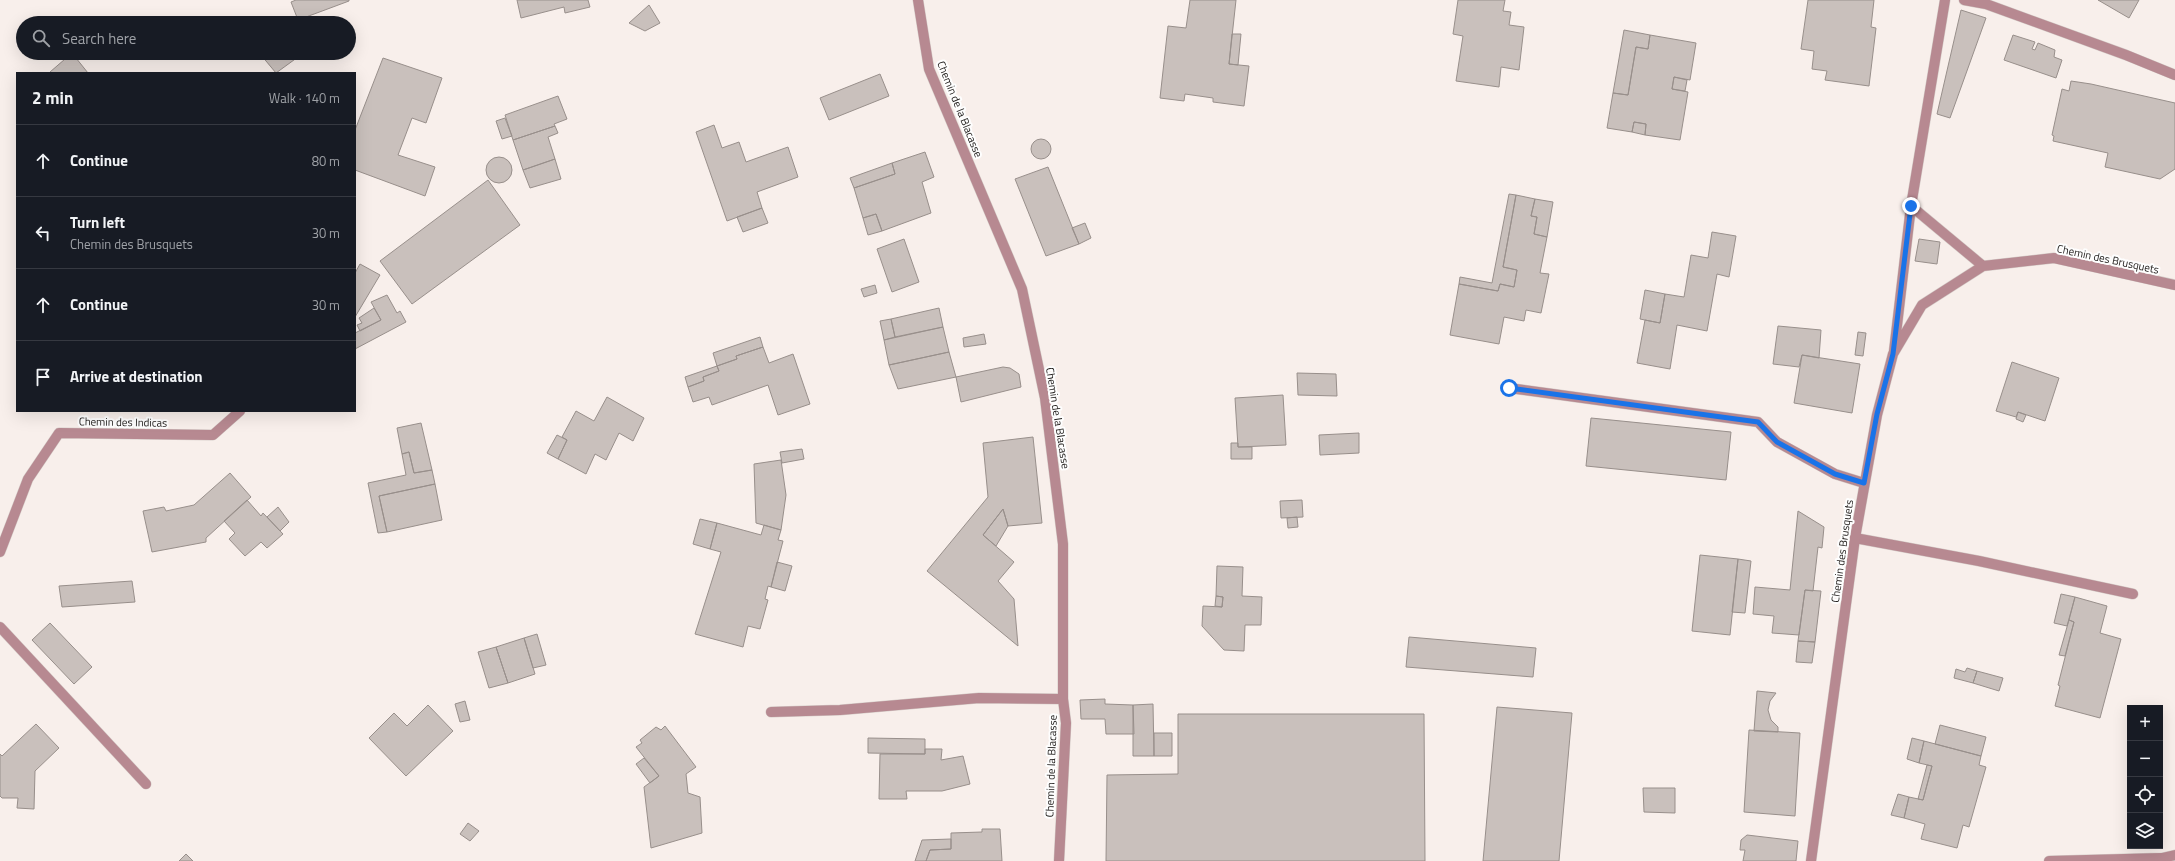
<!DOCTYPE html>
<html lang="en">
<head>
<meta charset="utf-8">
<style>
  body { margin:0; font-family:"Titillium Web",sans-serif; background:#242831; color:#f1f3f6 }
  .controls { position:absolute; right:12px; bottom:12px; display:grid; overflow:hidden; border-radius:0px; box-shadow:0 4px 16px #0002 }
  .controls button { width:36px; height:36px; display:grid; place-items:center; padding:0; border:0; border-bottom:1px solid #363941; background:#171b24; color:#f1f3f6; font:20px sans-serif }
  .stop { position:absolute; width:12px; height:12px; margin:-9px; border:3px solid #1a73e8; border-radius:50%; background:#fff }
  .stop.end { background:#1a73e8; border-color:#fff; box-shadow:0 1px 4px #0008 }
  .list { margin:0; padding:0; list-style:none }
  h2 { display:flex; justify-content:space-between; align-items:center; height:52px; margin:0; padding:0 16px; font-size:17px }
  h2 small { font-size:13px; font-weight:400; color:#9ea1a6 }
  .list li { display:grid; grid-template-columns:26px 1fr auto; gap:12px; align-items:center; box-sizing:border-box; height:72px; padding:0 16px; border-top:1px solid #363941 }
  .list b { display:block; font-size:15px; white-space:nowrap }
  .list p { margin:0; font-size:13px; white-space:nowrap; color:#9ea1a6 }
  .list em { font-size:13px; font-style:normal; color:#9ea1a6 }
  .icon { flex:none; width:22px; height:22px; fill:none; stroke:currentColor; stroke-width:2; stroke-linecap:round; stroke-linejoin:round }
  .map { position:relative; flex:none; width:2175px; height:861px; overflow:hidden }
  .search { position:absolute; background:#171b24; box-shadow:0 4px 16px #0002; left:16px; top:16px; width:340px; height:44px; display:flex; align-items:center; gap:10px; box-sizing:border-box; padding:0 14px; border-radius:22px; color:#9ea1a6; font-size:15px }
  .panel { position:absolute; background:#171b24; box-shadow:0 4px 16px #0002; left:16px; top:72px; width:340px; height:340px; border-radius:0px }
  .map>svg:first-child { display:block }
  .building { fill:#c9c0bc; stroke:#988f8b }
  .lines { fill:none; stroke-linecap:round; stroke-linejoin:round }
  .service-casing { stroke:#d5cdc9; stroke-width:11 }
  .minor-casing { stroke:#d5cdc9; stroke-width:11 }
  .service { stroke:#b78991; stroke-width:10 }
  .minor { stroke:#b78991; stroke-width:10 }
  .route { stroke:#1a73e8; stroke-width:5 }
  .labels { text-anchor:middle; stroke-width:4; stroke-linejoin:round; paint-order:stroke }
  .street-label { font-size:11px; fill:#1e1b19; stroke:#fefefe }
</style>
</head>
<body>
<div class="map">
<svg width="2175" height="861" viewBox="0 0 2175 861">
  <rect width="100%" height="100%" fill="#f8efeb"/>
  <path class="building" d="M296,0H349V1L298,20L291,2Z
    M517,0H588L590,7L565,13L564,7L521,18Z
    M1190,0H1236L1229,64L1249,66L1244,106L1213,102V98L1185,94L1184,101L1160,98L1168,26L1186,28Z
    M1458,0H1505L1503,11L1511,12L1509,25L1524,27L1519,70L1501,67L1499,87L1456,81L1463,36L1453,34Z
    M1808,0H1874L1871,27L1876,28L1869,86L1825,80L1827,71L1812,69L1814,51L1801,49Z
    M2098,0H2139L2129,18Z
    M649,5L660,23L645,31L629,23Z
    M1961,10L1986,18L1950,118L1937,114Z
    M1624,30L1650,35L1648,49L1636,47L1628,95L1613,93Z
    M1232,34H1241L1238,65L1229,64Z
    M1650,35L1696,43L1690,80L1674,77L1672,89L1688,92L1680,140L1645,135L1646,124L1634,122L1632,132L1607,128L1613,93L1628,95L1636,47L1648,49Z
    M2013,35L2035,42L2032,49L2035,50L2038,43L2055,50L2054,57L2062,60L2056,78L2004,60Z
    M72,53L88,73H51L50,72Z
    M263,53H294L298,57L276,73L261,55Z
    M383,58L442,78L426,123L412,118L398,155L435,167L425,196L355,170V130Z
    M880,74L889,96L829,120L820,98Z
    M1674,77L1687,80L1685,91L1672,89Z
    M2071,81L2091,84L2175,103V169L2160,179L2105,167L2108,153L2053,141L2054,136L2052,135L2062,89L2069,91Z
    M558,96L567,119L554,124L555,126L513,140L505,115Z
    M505,118L512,136L502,139L496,121Z
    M1634,122L1646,124L1645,135L1632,132Z
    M714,125L722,148L739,142L746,162L788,147L798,177L757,192L762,208L727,221L696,132Z
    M555,126L558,133L548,137L555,159L523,170L513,140Z
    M1031 149a10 10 0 1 1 20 0a10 10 0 1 1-20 0Z
    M925,152L934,177L922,182L931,213L882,231L876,214L863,218L854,188L895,174L892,163Z
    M486 170a13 13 0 1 1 26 0a13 13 0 1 1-26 0Z
    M555,159L561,179L530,188L523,170Z
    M892,163L895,174L854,188L850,178Z
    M1048,167L1079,244L1046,256L1015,179Z
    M488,180L520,225L412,304L380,261Z
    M1509,194L1516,195L1503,267L1517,270L1514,287L1500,284L1498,291L1459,284L1460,277L1492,283Z
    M1516,195L1535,199L1531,216L1537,217L1534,234L1547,237L1540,273L1549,274L1541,313L1526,310L1524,321L1504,317L1499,344L1450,335L1459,284L1498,291L1500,284L1514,287L1517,270L1503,267Z
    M1535,199L1553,202L1547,237L1534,234L1537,217L1531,216Z
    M762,208L768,223L743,232L737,217Z
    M876,214L882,231L868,235L863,218Z
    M1085,223L1091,238L1079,244L1072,228Z
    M1712,232L1736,236L1729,277L1717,274L1707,331L1677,325L1670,369L1637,363L1645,320L1660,323L1665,294L1684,297L1691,255L1708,258Z
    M904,239L919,282L892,292L877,249Z
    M1919,239L1940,242L1937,264L1915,261Z
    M360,264L380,275L355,317V273Z
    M875,285L877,293L864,297L861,289Z
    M1645,290L1665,294L1660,323L1640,319Z
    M387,295L397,313L400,311L406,322L355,349V333L381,320L371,302Z
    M374,308L381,320L360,331L357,325L362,323L359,318Z
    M939,308L943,327L895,337L891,319Z
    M891,319L895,337L884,340L880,321Z
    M1778,326L1821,330L1819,358L1802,355L1799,367L1773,364Z
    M943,327L949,352L889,365L884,340Z
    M1858,332L1866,333L1863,356L1855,355Z
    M984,334L986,344L964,347L963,338Z
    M760,337L763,347L736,356L737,359L717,366L713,353Z
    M763,347L769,363L793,354L810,404L778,415L768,385L712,405L709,397L693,402L688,387L704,381L703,377L719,371L717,366L737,359L736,356Z
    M949,352L956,377L898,389L889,365Z
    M1802,355L1860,364L1852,413L1794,403Z
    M2012,362L2059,378L2045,421L2018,412L2016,417L1996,411Z
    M717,366L719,371L703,377L704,381L688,387L685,377Z
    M1003,367L1010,368L1019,374L1021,387L961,402L956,377Z
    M1297,373L1336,374L1337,396L1298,395Z
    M1283,395L1286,445L1238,447L1235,398Z
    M607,397L644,418L633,441L619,433L606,460L595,454L586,474L558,459L567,440L562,437L576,411L594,421Z
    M2018,412L2026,415L2023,422L2016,419Z
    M1591,418L1731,432L1726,480L1586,466Z
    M421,423L432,470L414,473L409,452L402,454L397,428Z
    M1359,433V453L1320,455L1319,435Z
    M557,435L567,440L558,459L547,453Z
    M1033,437L1042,523L1008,526L1003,509L983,535L1014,562L998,581L1014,599L1018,646L927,571L988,497L983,443Z
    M1231,443H1238V447H1252V459H1231Z
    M802,449L804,459L782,463L780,452Z
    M409,452L414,473L432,470L435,484L379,496L387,532L378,533L368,483L406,475L402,454Z
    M781,460L786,495L781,530L756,523L754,464Z
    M230,473L251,497L206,538V542L152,552L143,511L164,507L166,511L194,505Z
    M435,484L442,520L387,532L379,496Z
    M247,500L261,516L263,513L283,534L267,548L261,542L245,556L229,539L235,533L224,521Z
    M1302,500L1303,517L1281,518L1280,501Z
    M278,507L289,522L280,531L267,517Z
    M1003,509L1008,526L996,546L983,535Z
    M1798,511L1824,527L1822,548L1818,547L1813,591L1805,590L1799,635L1772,633L1774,616L1753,614L1755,587L1790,590Z
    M1297,517L1298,527L1288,528L1287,518Z
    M700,519L717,523L710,549L693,544Z
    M717,523L761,535L764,525L781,530L778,540L783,541L771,587L768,586L765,599L768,600L760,629L748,626L743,647L695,634L721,552L710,549Z
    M1700,555L1738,559L1730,635L1692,631Z
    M1738,559L1751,561L1745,613L1732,612Z
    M777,562L792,566L785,591L771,587Z
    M1217,566L1243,567L1242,596L1262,597L1261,625H1245L1244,651L1224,650L1202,626L1203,606L1222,607L1223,597L1216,596Z
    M132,581L135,602L62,607L59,586Z
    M1805,590L1821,591L1815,642L1798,641Z
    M2061,594L2075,597L2067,626L2054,623Z
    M1216,596L1223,597L1222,607L1215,606Z
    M2075,597L2107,606L2100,633L2121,639L2100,718L2055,706L2060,686L2058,685L2074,622L2069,620Z
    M2069,620L2074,622L2065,656L2059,655Z
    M50,623L92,667L74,684L32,640Z
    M537,634L546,665L533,668L524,638Z
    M1409,637L1536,648L1533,677L1406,667Z
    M524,638L535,674L508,683L496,647Z
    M1798,641L1815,642L1812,663L1796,662Z
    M496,647L508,683L489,688L478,652Z
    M1967,668L1977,671L1973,683L1954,678L1956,669L1965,672Z
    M1977,671L2003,678L1999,691L1973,683Z
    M1757,691L1776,693L1770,701L1768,710L1771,720L1778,727V732L1754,731Z
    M1105,699V704L1133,705L1134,734H1106L1105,719H1081L1080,700Z
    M465,701L470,720L460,722L455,704Z
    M1153,704L1154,756H1133V705Z
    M428,705L453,731L406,776L369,738L394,713L407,726Z
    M1497,707L1572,713L1559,861H1483Z
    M1178,714H1424L1425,861H1106L1107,775L1178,774Z
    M36,724L59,748L35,771L34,809L17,808L18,798H2L0,796V754L2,756Z
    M1940,725L1986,737L1981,756L1935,744Z
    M665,726L696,767L686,774L688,793L700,797L702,833L651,848L644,787L659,776L636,747L642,743L640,740L656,727L661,730Z
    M1749,730L1800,733L1795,816L1744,812Z
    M1154,733H1172V756H1154Z
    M868,738L925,739V754L868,753Z
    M1912,738L1924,741L1919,763L1907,759Z
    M1924,741L1981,756L1979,765L1986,767L1969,827L1963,825L1957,848L1921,839L1925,824L1904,818L1909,797L1923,800L1932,766L1919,763Z
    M925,749H942L941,760L963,756L970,784L942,791H906L907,799H879L880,754H925Z
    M644,758L659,776L650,783L636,764Z
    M1927,765L1932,766L1923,800L1918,799Z
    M1643,788H1675V813L1644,812Z
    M1898,794L1909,797L1904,818L1891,815Z
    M468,823L479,831L470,841L460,834Z
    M982,829H1000L1002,861H926L930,850L951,849V833L982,832Z
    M1747,835L1798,841L1796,861H1743L1745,850H1740L1741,840Z
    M951,839V849L930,850L926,861H915L922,840Z
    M186,854L193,861H179Z"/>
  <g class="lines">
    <g class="service-casing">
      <path id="service" d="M1964,0L1986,4L2126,55L2175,75
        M1509,388L1758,422L1777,442L1835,474L1864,483
        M1855,538L1979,561L2133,594
        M2049,861L2162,858L2175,855"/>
    </g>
    <g class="minor-casing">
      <path id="minor" d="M918,0L929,69L1022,289L1045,398L1063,544V699L1066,723L1059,861
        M1911,206L1983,266
        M1894,351L1911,206L1945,0
        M0,552L28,479L59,433L213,435L240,411
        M0,627L146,784
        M771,712L840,710L979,698L1063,699
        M1811,861L1855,538L1877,415L1893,354L1922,305L1983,266L2054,258L2175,285"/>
    </g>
    <use href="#service" class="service"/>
    <use href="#minor" class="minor"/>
  </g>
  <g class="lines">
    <path class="route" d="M1509,388L1758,422L1777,442L1835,474L1864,483L1877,414L1893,354L1911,206"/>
  </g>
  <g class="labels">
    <g class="street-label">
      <text transform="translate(960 109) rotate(68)" y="4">Chemin de la Blacasse</text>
      <text transform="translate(2108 259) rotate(12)" y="4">Chemin des Brusquets</text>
      <text transform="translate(1058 418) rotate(81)" y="4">Chemin de la Blacasse</text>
      <text transform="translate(123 422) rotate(1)" y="4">Chemin des Indicas</text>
      <text transform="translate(1842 551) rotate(-82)" y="4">Chemin des Brusquets</text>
      <text transform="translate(1051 766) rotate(-88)" y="4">Chemin de la Blacasse</text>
    </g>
  </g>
</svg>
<div class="controls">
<button>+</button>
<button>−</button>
<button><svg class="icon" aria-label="locate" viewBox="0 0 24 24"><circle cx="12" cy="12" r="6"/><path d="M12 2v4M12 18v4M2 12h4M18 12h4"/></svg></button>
<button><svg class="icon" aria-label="layers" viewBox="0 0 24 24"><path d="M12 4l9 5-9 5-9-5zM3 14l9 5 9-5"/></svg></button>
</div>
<div class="stop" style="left:1509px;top:388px"></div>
<div class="stop end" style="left:1911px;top:206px"></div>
<div class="search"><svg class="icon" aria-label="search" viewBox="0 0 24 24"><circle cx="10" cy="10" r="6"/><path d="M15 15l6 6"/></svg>Search here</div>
<section class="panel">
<h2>2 min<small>Walk · 140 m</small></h2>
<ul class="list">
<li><svg class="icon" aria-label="ahead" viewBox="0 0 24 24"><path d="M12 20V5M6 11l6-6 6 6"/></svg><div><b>Continue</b></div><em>80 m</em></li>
<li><svg class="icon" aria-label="left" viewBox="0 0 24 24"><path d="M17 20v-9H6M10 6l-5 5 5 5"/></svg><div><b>Turn left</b><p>Chemin des Brusquets</p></div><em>30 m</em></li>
<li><svg class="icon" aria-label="ahead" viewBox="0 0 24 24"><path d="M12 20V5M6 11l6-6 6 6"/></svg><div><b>Continue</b></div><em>30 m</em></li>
<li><svg class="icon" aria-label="arrive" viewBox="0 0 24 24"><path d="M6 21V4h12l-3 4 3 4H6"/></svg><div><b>Arrive at destination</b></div></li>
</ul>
</section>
</div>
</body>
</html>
